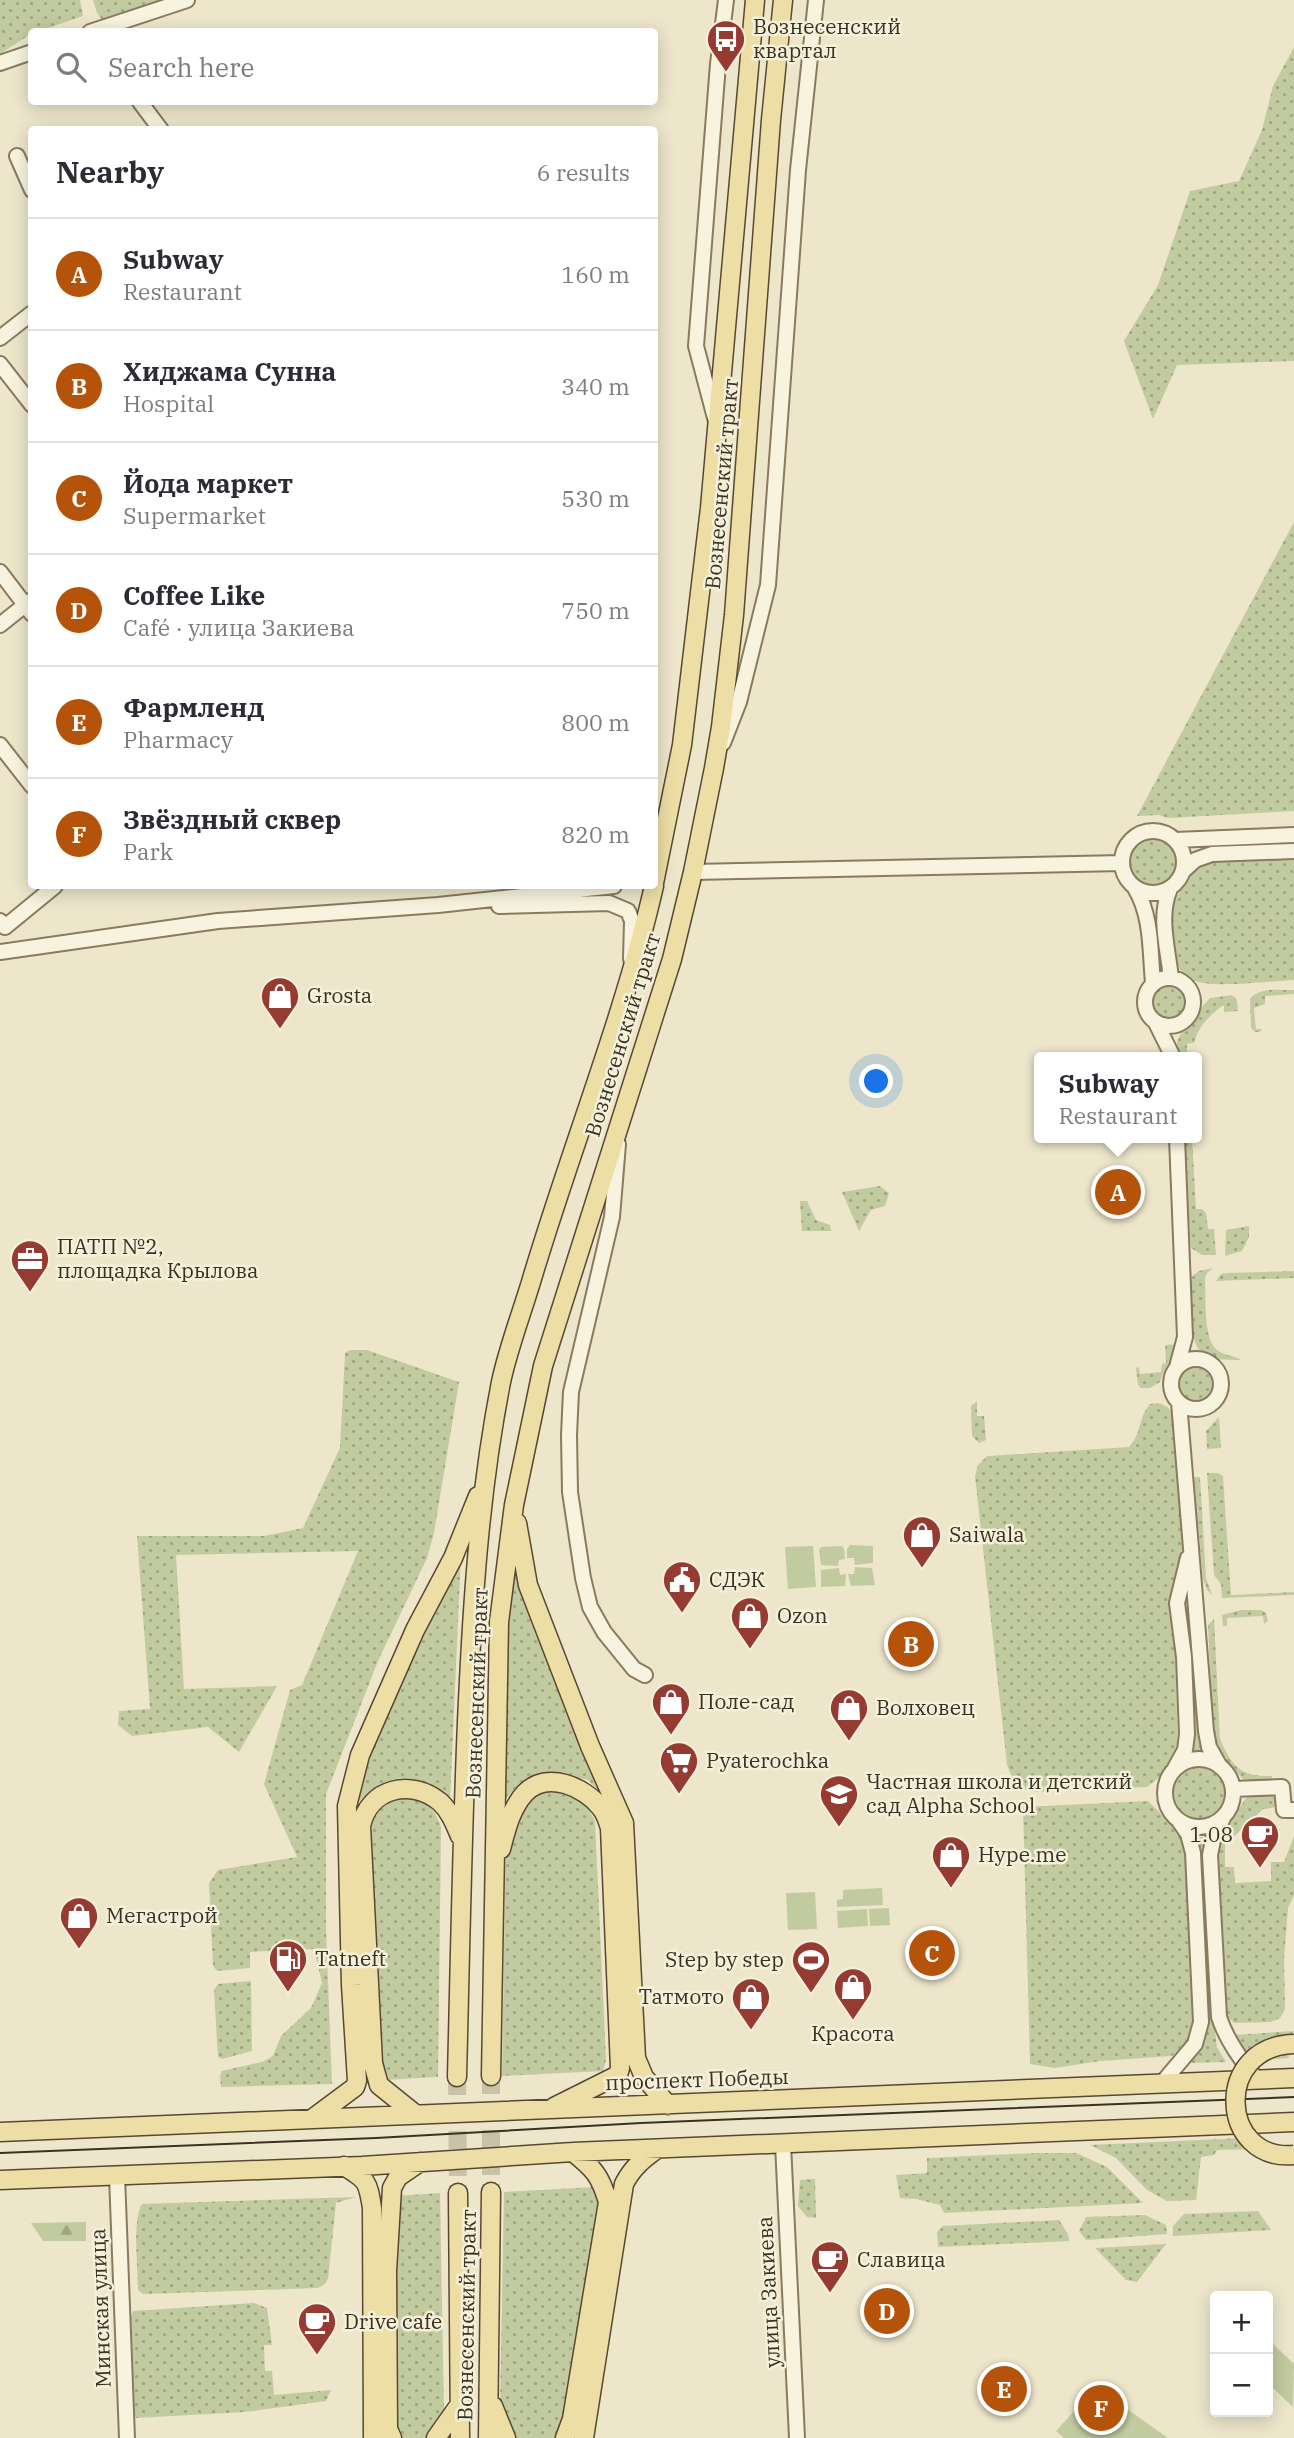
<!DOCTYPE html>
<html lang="en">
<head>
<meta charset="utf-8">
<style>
  body { margin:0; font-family:"IBM Plex Serif",serif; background:#f7f7f7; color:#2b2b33 }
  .controls { position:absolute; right:21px; bottom:21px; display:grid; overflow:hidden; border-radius:7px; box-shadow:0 4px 18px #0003 }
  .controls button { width:63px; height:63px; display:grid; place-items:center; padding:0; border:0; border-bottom:2px solid #e1e1e2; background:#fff; color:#2b2b33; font:35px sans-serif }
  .you { position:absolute; left:877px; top:1082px; width:24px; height:24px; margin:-18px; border:5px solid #fff; border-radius:50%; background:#1a73e8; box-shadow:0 0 0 10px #1a73e833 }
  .badge { display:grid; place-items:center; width:46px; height:46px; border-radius:50%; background:#b45309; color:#fff; font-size:23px; font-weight:700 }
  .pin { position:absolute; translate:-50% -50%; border:4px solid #fff; box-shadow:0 2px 7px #0006 }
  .popup { position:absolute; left:1034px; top:1052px; width:168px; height:91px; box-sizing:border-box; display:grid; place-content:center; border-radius:7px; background:#fff; filter:drop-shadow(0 2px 5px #0005); font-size:23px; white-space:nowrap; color:#7c7c81 }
  .popup b { font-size:26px; color:#2b2b33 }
  .popup::after { content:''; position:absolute; left:50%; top:100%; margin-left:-14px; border:14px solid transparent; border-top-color:#fff }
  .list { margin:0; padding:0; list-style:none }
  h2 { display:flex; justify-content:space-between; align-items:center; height:91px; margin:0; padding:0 28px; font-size:30px }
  h2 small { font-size:23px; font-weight:400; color:#7c7c81 }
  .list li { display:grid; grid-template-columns:46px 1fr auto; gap:21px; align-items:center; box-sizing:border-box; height:112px; padding:0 28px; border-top:2px solid #e1e1e2 }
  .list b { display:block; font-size:26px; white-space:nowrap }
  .list p { margin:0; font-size:23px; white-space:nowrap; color:#7c7c81 }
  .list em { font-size:23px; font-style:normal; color:#7c7c81 }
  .icon { flex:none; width:38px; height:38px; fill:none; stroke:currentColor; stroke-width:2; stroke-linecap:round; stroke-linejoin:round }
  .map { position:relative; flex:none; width:1294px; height:2438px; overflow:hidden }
  .search { position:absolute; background:#fff; box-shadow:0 4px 18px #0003; left:28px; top:28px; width:630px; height:77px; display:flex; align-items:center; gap:18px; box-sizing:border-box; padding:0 24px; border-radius:7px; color:#7c7c81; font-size:26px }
  .panel { position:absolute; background:#fff; box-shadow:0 4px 18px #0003; left:28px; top:126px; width:630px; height:763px; border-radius:7px }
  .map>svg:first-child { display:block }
  .grass { fill:url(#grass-dots) }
  .forest { fill:url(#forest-firs) }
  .park { fill:#c2cb9f }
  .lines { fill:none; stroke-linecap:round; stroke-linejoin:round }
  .major-tunnel { stroke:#c9c2a9; stroke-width:18; stroke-dasharray:18 9; stroke-linecap:butt }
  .minor-casing { stroke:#8a7a5f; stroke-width:18 }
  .major-casing { stroke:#584833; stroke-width:21 }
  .minor { stroke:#f8f3de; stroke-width:14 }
  .major { stroke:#eddea6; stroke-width:18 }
  .tram { stroke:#3b3122; stroke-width:2 }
  .major-bridge-casing { stroke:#584833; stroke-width:21; stroke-linecap:butt }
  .major-bridge { stroke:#eddea6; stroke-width:18 }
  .labels { text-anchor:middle; stroke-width:5; stroke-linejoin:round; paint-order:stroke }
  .poi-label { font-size:21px; fill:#3b3122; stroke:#f5f0da; text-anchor:start }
  .street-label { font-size:21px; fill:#3b3122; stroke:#f5f0da }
</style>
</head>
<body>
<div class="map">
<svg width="1294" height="2438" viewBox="0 0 1294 2438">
  <defs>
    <pattern id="grass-dots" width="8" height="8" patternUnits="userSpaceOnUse" patternTransform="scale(1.75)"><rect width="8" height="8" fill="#c2cb9f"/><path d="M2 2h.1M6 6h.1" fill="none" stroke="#9fa581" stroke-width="1.8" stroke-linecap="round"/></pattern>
    <pattern id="forest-firs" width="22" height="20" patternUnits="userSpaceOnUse" patternTransform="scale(1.75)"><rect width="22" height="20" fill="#c2cb9f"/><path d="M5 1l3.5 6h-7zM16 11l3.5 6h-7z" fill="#9fa581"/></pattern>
  </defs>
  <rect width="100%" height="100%" fill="#ede6cb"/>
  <path class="grass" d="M0,0H80L83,16L39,31L32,32L31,34L0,54Z
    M93,0H166L103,21L97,13Z
    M1294,47V361L1177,365L1153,419L1124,341L1158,285L1190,191L1239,181L1262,130L1273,86Z
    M1294,522V811L1168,818L1159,815L1137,816Z
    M1126 862a27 27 0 1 1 54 0a27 27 0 1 1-54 0Z
    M1294,856V980C1270,981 1212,989 1192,980C1172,972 1169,932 1172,912C1174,897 1194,866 1208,861C1224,856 1274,857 1294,856Z
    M1147 1001a20 20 0 1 1 40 0a20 20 0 1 1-40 0Z
    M1294,990V994L1265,996V1004L1254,1008L1256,1029H1262L1260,1032H1255L1251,1028L1250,999C1260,987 1279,990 1294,990Z
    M1232,995L1237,1000L1238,1011L1224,1012V1006H1222C1209,1016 1198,1027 1194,1043L1187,1044V1057H1178L1177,1042L1180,1035L1195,1020L1200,1009L1210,998Z
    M1183,1138H1192L1196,1209H1202L1206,1213L1208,1229H1214L1216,1255H1202L1191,1248Z
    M880,1186L889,1193L885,1206L871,1210L859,1231L842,1192Z
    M800,1201H807L816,1220L830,1225L831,1231H802Z
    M1249,1226V1237L1242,1251L1225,1256L1226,1230Z
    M1173,1231H1175L1179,1344C1175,1359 1164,1368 1160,1382L1150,1388H1141L1138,1385L1136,1368L1139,1367L1140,1374L1161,1372L1162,1364L1166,1363L1165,1345L1178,1344Z
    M1213,1268L1207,1273L1205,1278C1206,1296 1203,1337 1216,1349C1223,1356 1235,1355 1241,1360C1198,1360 1193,1354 1191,1311C1190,1300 1188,1288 1191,1277L1199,1271Z
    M1294,1271V1278L1216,1281L1221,1274L1227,1273Z
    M350,1350H367L459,1382L434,1533L427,1558L378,1661L326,1794V1929L332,2084L221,2087L220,2075L222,2071L262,2062L273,2056L281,2036L311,2008L322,1983L314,1949L250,1952V1968L217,1971L213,1966L209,1883L218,1870L297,1857L264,1784L290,1690L302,1685L358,1551L176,1555L184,1689L277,1686L239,1752L208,1727L132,1736L118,1725L119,1711L150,1709L137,1536H264L303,1528L340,1448L345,1353Z
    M1177 1386a18 18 0 1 1 36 0a18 18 0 1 1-36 0Z
    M977,1401V1416H984L986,1440L979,1443L972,1436L971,1406Z
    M1158,1403C1176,1407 1176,1423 1178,1439L1184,1565L1174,1610L1178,1749L1161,1776L1147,1787L1033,1792C1016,1787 1013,1781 1007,1765L975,1476L978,1465L987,1456L1129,1447C1142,1433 1138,1418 1150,1404Z
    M1219,1417L1221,1448L1207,1449L1206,1431Z
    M1207,1473H1218L1223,1476L1231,1595L1294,1592V1595L1222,1598L1221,1584L1214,1575Z
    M1192,1477H1200L1206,1578L1212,1595L1207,1590L1203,1579L1199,1532L1193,1501Z
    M513,1543L516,1567L524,1598L609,1801L588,1780L563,1775L544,1776L521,1782L502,1802L505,1618Z
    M461,1554L450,1800C413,1767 383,1773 352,1809L370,1753Z
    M1241,1610H1261L1266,1613L1268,1621L1264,1624L1263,1616L1227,1618V1626H1223L1222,1615Z
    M1193,1611L1203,1751H1191L1187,1620Z
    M1214,1619L1220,1739C1232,1767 1241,1777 1272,1776V1779L1245,1781L1216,1752L1213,1733L1208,1625Z
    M1171 1793a28 28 0 1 1 56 0a28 28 0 1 1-56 0Z
    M543,1790C569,1791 583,1796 595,1821L606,2060L603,2071L502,2076L506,1814Z
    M1263,1794L1273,1795L1277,1805L1272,1808L1263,1809L1225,1845V1867H1234L1235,1883L1271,1881V1862H1284L1294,1836V1895L1288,1908L1284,1959L1285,2009L1280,2018L1271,2022L1234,2023L1226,2015L1218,1854L1219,1839L1246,1798Z
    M406,1795C427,1803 433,1805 441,1827L438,2077L385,2080L377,2066L366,1828L379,1803Z
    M1148,1801L1183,1836L1186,1846L1194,2020V2027L1188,2041L1172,2056L1100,2061L1055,2068L1030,2064L1023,1807Z
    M1195,1837H1206L1215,2032L1217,2047L1226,2062L1186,2063C1198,2049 1205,2039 1206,2020Z
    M251,1981L252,2051L222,2059L218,2057L214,1990L218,1984Z
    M1294,2031L1288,2040L1289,2058L1263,2060L1248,2058L1233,2035Z
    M1243,2138L1253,2149L1217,2150L1214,2155L1201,2157L1196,2200L1167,2201L1147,2190L1116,2158L1090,2145Z
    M1036,2153H1076L1107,2167L1143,2203L944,2213L940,2205L916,2199L900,2198L896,2175L927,2173V2158Z
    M815,2179L816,2218L807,2217L798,2206L800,2180Z
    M594,2187L602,2200L571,2413L559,2438H512L500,2405L504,2192Z
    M440,2193L444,2412L433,2438H401L393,2428L395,2196Z
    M356,2197L336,2203L328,2279L325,2284L318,2288L143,2294L138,2290C138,2269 132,2220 142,2204Z
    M1258,2211L1271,2230L1173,2236V2226L1184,2214Z
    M1145,2215L1166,2225L1167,2234L1086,2240L1079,2231L1086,2217Z
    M1059,2220L1068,2234L1069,2241L938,2247L937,2232L943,2226Z
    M1166,2244L1137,2282L1126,2280L1095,2248Z
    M254,2303L267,2308L272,2345H264L265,2371H272L274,2395L331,2390L326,2401L245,2412L136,2418L132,2410L129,2324L133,2311Z"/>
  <path class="forest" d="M86,2222V2241H43L31,2223Z"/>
  <path class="park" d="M850,1545L873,1546V1563L855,1565L854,1558H847V1549Z
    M813,1546L816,1587L788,1589L785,1547Z
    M842,1546L844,1549L845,1559L839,1560L838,1566L821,1565L819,1550L821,1547Z
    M855,1567L872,1568L875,1585L851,1586L848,1574H854Z
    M839,1568L840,1575L846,1574L845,1586L821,1587V1570Z
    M882,1888L883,1905L837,1907V1900L843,1899V1890Z
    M815,1892L817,1929L788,1930L786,1893Z
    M889,1908L890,1925L870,1926L869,1909Z
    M867,1909L868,1926L838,1928L837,1911Z
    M1272,2343L1294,2364L1293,2407L1268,2383V2348Z
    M1096,2387L1168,2438H1064L1056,2431Z"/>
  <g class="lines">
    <path class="major-tunnel" d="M491,2076V2192
      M457,2077L458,2193"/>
    <g class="minor-casing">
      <path id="minor" d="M90,32L187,0
        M0,63L32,52
        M140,102L161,130
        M17,156L32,190
        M0,338L32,313
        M0,364L32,405
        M715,418L696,346L718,64L726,0
        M0,572L32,614
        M0,625L30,601
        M723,743L739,702L768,585L798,170L816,0
        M0,745L32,786
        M1122 862a31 31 0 1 1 62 0a31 31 0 1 1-62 0Z
        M1175,840L1294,835
        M1183,871L1195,860L1212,854L1294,851
        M693,872L1122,863
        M1135,888C1152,916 1150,951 1153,983
        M1170,889C1158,916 1168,949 1171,978
        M499,906L609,903L628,911L632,921L631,959
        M0,921L5,927L55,886
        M0,952L218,921L438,905L614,886
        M1145 1002a24 24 0 1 1 48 0a24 24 0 1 1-48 0Z
        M1156,1023L1173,1057
        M1177,1138L1185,1337L1177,1367
        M618,1144L612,1217L571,1392L569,1435L570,1492L583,1578L590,1607L604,1632L634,1669L645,1675
        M1171 1384a25 25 0 1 1 50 0a25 25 0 1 1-50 0Z
        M1179,1402L1206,1731L1209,1747L1219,1765
        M1165 1793a34 34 0 1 1 68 0a34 34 0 1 1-68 0Z
        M1175,1768L1185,1750L1187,1734L1184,1657L1177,1603L1188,1558
        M1233,1789L1282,1787L1284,1810H1294
        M1223,1818L1214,1835L1210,1855L1219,2017C1226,2039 1238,2056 1252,2073
        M1162,2083L1195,2044L1201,2022L1193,1853L1188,1834L1179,1821
        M783,2144L797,2438
        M117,2176L127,2438"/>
    </g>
    <g class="major-casing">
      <path id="major" d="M654,883L682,745L710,508L755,0
        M517,1523L528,1585L590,1746L624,1823L636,2058L644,2077L668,2105
        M501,1849C506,1830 511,1808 525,1793C547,1770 585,1787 601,1808C606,1814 608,1822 610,1828L620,2068L618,2075L554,2107
        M491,2076L499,1622L514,1505L543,1366L672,959L693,872L714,768L721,727L734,615L771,120L783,0
        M457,2077C460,1959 462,1841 467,1722C472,1609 479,1494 501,1382C508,1349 521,1315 531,1282C570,1150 623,1021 654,886
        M415,2114L379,2085L373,2063L361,1826C369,1788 411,1778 440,1802C450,1811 455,1824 460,1836
        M312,2119L355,2087L357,2081L351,1985L347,1806L360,1755L415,1630L453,1558L478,1496
        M0,2132L1294,2078
        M344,2166C367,2180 368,2181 372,2208L373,2438
        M0,2180L362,2166L573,2152L1294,2122
        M458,2193L460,2438
        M493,2406L506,2438
        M392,2438L388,2429L387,2271L392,2188L398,2177L420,2162
        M436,2438L460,2404
        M488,2438L491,2192
        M565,2438L572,2419L608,2202C600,2175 594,2169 573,2152
        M584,2438L624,2184C632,2168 643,2159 657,2149"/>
    </g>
    <use href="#minor" class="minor"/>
    <use href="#major" class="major"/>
    <path class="tram" d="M0,2153L376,2138L641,2123L1294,2097"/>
    <g class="major-bridge-casing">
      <path id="major-bridge" d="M1294,2044C1213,2046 1219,2162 1294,2155"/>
    </g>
    <use href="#major-bridge" class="major-bridge"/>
  </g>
  <defs>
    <g id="bus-pin" transform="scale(2.0125)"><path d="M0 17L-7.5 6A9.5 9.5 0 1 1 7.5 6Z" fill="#963b32" stroke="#f5f0da"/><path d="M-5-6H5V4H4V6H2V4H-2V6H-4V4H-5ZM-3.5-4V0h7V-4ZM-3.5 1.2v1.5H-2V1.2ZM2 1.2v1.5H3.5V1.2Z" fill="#fff"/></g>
    <g id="shop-pin" transform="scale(2.0125)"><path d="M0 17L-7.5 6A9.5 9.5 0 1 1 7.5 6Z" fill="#963b32" stroke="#f5f0da"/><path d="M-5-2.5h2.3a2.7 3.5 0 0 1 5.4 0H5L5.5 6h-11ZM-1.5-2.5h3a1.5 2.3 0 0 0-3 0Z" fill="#fff"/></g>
    <g id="office-pin" transform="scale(2.0125)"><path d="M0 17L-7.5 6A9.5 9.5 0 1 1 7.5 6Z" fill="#963b32" stroke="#f5f0da"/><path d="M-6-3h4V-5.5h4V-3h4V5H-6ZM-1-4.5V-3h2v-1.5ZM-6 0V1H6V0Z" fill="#fff"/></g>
    <g id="civic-pin" transform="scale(2.0125)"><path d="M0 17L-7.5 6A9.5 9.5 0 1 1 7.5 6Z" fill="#963b32" stroke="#f5f0da"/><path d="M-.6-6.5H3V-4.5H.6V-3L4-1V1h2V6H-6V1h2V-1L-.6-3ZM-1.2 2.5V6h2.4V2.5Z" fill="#fff"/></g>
    <g id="supermarket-pin" transform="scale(2.0125)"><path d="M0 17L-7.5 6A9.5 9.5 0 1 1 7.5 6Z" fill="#963b32" stroke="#f5f0da"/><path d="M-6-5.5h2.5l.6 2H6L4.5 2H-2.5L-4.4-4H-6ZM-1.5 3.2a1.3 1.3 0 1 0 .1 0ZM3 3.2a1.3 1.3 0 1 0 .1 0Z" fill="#fff"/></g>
    <g id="school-pin" transform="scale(2.0125)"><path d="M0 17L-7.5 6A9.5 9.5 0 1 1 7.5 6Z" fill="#963b32" stroke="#f5f0da"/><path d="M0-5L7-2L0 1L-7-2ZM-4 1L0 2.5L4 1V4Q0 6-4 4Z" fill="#fff"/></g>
    <g id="cafe-pin" transform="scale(2.0125)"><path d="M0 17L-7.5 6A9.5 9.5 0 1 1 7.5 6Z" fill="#963b32" stroke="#f5f0da"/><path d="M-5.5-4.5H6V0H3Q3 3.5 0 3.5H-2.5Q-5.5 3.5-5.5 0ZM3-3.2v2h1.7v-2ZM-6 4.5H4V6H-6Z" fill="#fff"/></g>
    <g id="fuel-pin" transform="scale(2.0125)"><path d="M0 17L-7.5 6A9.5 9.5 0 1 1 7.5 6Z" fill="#963b32" stroke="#f5f0da"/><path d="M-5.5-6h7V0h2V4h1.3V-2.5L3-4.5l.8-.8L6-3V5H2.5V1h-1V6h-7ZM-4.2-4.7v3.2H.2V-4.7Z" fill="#fff"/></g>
    <g id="stadium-pin" transform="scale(2.0125)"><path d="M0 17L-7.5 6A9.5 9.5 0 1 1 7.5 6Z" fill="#963b32" stroke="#f5f0da"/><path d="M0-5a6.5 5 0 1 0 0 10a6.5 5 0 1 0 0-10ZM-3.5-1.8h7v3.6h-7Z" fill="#fff"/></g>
  </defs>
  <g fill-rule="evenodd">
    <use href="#bus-pin" x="726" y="39"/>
    <use href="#shop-pin" x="280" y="996"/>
    <use href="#office-pin" x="30" y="1259"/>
    <use href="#shop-pin" x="922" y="1535"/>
    <use href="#civic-pin" x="682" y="1580"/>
    <use href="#shop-pin" x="750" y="1616"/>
    <use href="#shop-pin" x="671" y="1702"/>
    <use href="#shop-pin" x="849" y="1708"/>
    <use href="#supermarket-pin" x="679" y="1761"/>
    <use href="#school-pin" x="839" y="1794"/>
    <use href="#cafe-pin" x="1260" y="1835"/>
    <use href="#shop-pin" x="951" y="1855"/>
    <use href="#shop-pin" x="79" y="1916"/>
    <use href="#fuel-pin" x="288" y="1959"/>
    <use href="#stadium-pin" x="811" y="1960"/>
    <use href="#shop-pin" x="853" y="1987"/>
    <use href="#shop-pin" x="751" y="1997"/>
    <use href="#cafe-pin" x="830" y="2260"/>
    <use href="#cafe-pin" x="317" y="2322"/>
  </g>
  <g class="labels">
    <g class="poi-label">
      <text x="753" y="34">Вознесенский<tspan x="753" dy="24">квартал</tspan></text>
      <text x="307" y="1003">Grosta</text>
      <text x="57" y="1254">ПАТП №2,<tspan x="57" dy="24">площадка Крылова</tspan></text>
      <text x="949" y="1542">Saiwala</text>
      <text x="709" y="1587">СДЭК</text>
      <text x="777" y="1623">Ozon</text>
      <text x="698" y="1709">Поле-сад</text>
      <text x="876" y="1715">Волховец</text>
      <text x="706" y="1768">Pyaterochka</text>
      <text x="866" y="1789">Частная школа и детский<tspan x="866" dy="24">сад Alpha School</tspan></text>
      <text x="1233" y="1842" text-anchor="end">1.08</text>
      <text x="978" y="1862">Hype.me</text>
      <text x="106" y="1923">Мегастрой</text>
      <text x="315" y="1966">Tatneft</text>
      <text x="784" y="1967" text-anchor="end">Step by step</text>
      <text x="724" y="2004" text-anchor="end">Татмото</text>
      <text x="853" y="2041" text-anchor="middle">Красота</text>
      <text x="857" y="2267">Славица</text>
      <text x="344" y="2329">Drive cafe</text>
    </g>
    <g class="street-label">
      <text transform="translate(722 484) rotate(-85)" y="7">Вознесенский тракт</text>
      <text transform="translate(623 1035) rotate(-73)" y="7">Вознесенский тракт</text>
      <text transform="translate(477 1693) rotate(-88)" y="7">Вознесенский тракт</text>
      <text transform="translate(697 2080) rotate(-2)" y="7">проспект Победы</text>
      <text transform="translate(769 2292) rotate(-93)" y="7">улица Закиева</text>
      <text transform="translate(101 2308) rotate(-92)" y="7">Минская улица</text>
      <text transform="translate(467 2315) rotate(-89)" y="7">Вознесенский тракт</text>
    </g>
  </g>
</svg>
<div class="controls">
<button>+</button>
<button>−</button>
</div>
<div class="you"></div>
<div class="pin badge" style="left:1118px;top:1192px">A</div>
<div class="popup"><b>Subway</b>Restaurant</div>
<div class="pin badge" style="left:911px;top:1644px">B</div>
<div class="pin badge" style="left:932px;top:1953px">C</div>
<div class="pin badge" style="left:887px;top:2311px">D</div>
<div class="pin badge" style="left:1004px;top:2389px">E</div>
<div class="pin badge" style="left:1101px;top:2408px">F</div>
<div class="search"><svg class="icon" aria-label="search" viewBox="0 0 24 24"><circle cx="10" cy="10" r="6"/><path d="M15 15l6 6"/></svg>Search here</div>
<section class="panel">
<h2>Nearby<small>6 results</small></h2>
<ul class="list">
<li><span class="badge">A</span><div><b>Subway</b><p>Restaurant</p></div><em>160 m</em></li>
<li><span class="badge">B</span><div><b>Хиджама Сунна</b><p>Hospital</p></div><em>340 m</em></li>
<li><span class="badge">C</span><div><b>Йода маркет</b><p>Supermarket</p></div><em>530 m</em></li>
<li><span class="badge">D</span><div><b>Coffee Like</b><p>Café · улица Закиева</p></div><em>750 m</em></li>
<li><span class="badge">E</span><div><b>Фармленд</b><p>Pharmacy</p></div><em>800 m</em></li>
<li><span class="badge">F</span><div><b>Звёздный сквер</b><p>Park</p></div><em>820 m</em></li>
</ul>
</section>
</div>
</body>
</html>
